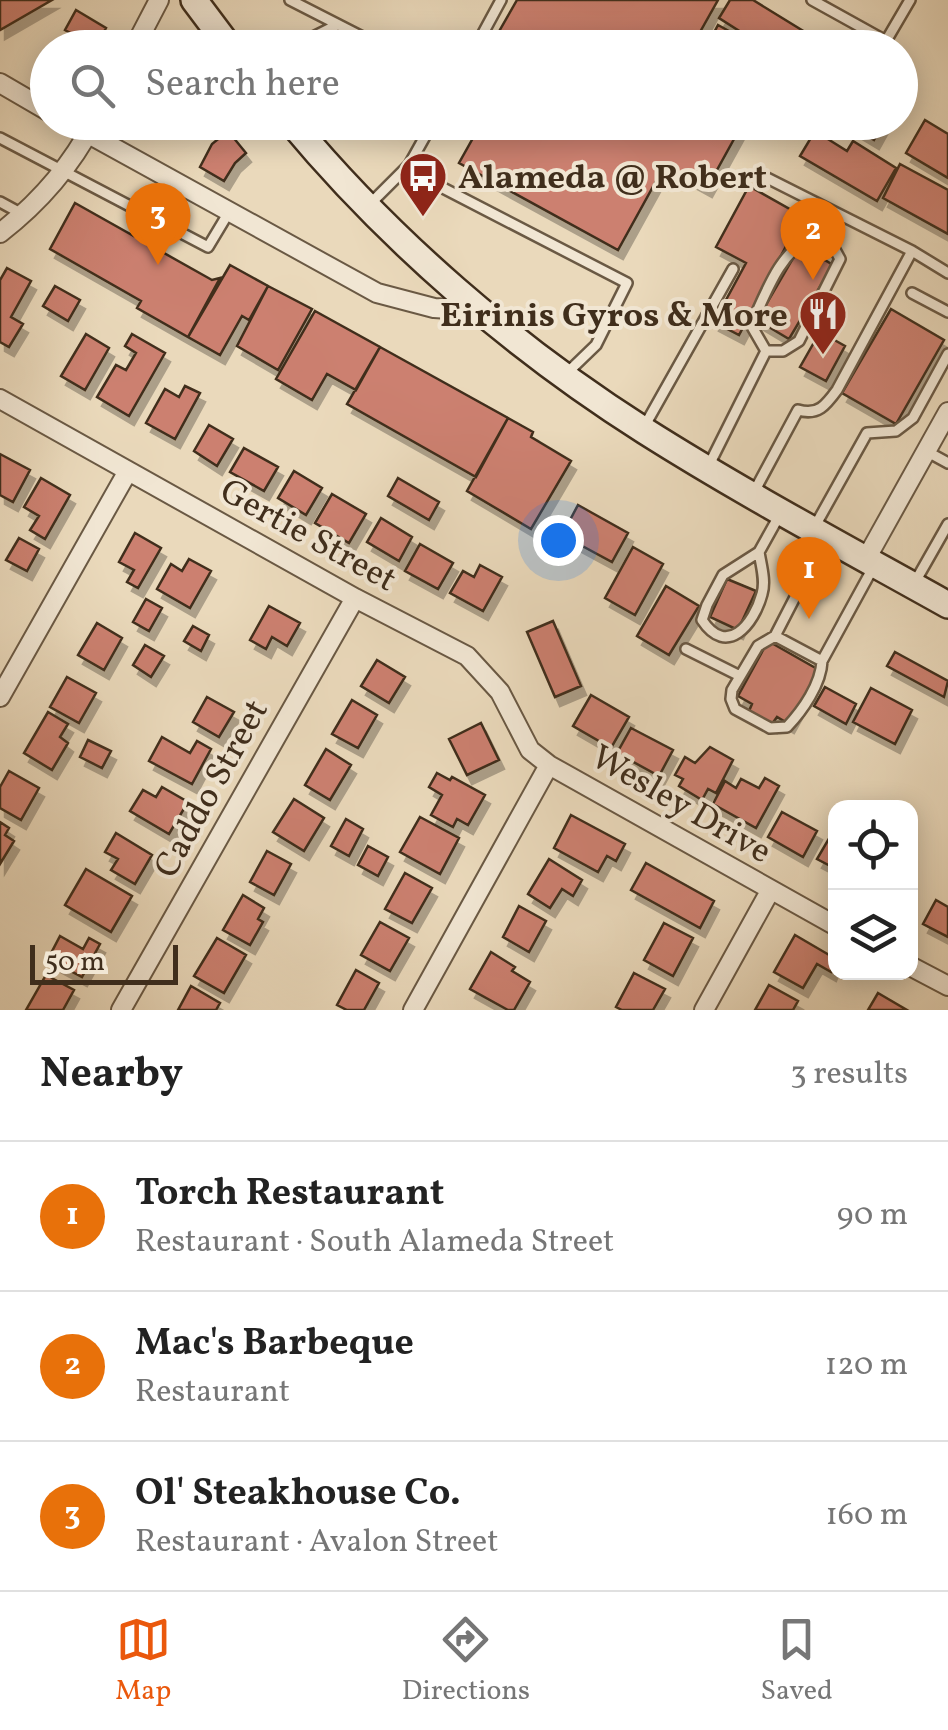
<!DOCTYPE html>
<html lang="en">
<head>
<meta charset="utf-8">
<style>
  body { margin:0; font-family:Vollkorn,serif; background:#f6f6f6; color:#222 }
  .controls { position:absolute; right:30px; bottom:30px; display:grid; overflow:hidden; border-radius:20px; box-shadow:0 5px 25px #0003 }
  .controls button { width:90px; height:90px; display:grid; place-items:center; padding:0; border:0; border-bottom:2px solid #e0e0e0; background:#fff; color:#222; font:50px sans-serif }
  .scale { position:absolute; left:30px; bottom:25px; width:148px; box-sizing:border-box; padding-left:10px; border:5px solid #402e1c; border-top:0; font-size:28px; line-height:35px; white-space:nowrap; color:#402e1c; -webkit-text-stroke:8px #f1e6d3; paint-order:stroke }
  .you { position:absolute; left:558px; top:540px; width:35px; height:35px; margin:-25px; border:8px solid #fff; border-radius:50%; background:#1a73e8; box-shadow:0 0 0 15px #1a73e833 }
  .badge { display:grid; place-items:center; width:65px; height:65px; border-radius:50%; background:#ea580c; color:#fff; font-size:32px; font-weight:700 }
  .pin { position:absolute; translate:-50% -82px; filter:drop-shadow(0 2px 5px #0008) }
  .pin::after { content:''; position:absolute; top:52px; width:35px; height:30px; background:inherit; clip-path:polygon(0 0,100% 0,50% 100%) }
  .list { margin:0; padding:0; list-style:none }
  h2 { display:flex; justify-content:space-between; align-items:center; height:130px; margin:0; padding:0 40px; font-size:42px }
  h2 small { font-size:32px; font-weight:400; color:#767676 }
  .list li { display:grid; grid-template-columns:65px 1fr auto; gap:30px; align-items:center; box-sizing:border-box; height:150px; padding:0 40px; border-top:2px solid #e0e0e0 }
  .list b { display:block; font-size:38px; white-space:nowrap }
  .list p { margin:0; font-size:32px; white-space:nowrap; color:#767676 }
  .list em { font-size:32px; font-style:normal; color:#767676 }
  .icon { flex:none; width:55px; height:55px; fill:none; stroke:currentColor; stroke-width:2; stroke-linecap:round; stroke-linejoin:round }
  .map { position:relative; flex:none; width:948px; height:1010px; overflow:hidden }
  .search { position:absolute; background:#fff; box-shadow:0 5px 25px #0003; left:30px; right:30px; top:30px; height:110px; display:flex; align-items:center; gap:25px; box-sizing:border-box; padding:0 35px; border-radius:55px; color:#767676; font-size:38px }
  .sheet { height:580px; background:#fff }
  nav { display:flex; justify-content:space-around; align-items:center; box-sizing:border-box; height:140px; border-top:2px solid #e0e0e0; background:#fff; font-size:28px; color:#767676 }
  nav a { display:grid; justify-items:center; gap:5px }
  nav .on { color:#ea580c }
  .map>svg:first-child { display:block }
  .building { fill:#cc806f; stroke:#402e1c; stroke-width:2.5; filter:url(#shadow) }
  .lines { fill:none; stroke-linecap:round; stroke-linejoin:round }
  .service-casing { stroke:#6a5944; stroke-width:14 }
  .minor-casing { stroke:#6a5944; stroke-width:22 }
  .secondary-casing { stroke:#402e1c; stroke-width:30 }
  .service { stroke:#f1e6d3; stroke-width:9 }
  .minor { stroke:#f1e6d3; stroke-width:18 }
  .secondary { stroke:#f1e6d3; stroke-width:25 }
  .labels { text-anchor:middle; stroke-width:8; stroke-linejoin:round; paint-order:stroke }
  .poi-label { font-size:35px; font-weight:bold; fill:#402e1c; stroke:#f1e6d3; text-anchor:start }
  .street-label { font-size:35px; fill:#402e1c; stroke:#f1e6d3 }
</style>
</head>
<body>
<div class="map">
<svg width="948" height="1010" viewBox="0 0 948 1010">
  <defs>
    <filter id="shadow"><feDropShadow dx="5" dy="9" stdDeviation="0" flood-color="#0004"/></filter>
  </defs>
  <rect width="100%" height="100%" fill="#ead9bb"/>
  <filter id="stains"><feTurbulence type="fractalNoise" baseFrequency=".002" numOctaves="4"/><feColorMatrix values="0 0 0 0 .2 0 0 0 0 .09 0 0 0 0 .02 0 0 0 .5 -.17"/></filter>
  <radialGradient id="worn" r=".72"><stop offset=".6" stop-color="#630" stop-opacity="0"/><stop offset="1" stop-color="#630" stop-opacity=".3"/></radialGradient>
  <path class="building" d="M0,0H52L0,30Z
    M517,0H718L691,48H502L506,40L497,35Z
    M730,0H753L813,37L807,48H766L719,18Z
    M76,10L106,28L95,48H64L72,34L65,30Z
    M718,25L758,47L757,48H706Z
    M925,120L948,134V178L906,153Z
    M482,122H725L739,130L707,188L665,165L618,250L459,163Z
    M844,122H884L874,140Z
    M228,131L246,153L235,163L224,181L200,167L212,144Z
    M815,131L847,151L853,141L896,168L877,201L800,156Z
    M900,164L948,190V234L883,198Z
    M749,186L802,216L739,335L714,322L746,263L716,247Z
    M75,203L212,280L220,278L188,337L137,308L141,301L50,249Z
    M796,253L818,266L823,259L833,265L789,339L757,320Z
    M230,265L268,286L249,320L242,316L220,355L188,337Z
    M7,268L31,281L11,317L23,324L9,347L0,342V280Z
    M55,286L80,300L68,321L43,306Z
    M268,286L312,309L278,370L237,346Z
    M891,309L944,340L896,424L842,393Z
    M315,311L380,347L356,390L327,374L312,400L276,379Z
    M820,332L845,346L826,381L800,367Z
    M86,334L109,348L85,390L61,376Z
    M132,334L165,353L129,416L97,397L116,365L126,370L136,353L125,346Z
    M380,347L508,418L476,477L347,404Z
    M185,386L200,393L175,439L146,423L165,389L179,397Z
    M508,418L533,432L531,437L571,461L531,529L467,491Z
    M209,425L233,439L217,466L194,451Z
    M244,448L278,467L264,491L230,472Z
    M0,454L30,470L13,502L0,495Z
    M294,471L322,488L306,515L278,498Z
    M41,478L70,495L45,539L30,530L39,516L24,507Z
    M398,478L439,502L429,520L388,496Z
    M332,494L366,514L349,543L315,523Z
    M578,505L628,533L612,562L562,535Z
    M381,518L412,537L399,561L367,542Z
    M135,533L161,548L138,588L127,582L134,570L119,562Z
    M19,538L39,549L27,571L6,560Z
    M420,544L453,563L438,589L405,571Z
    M633,547L663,564L635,615L605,598Z
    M189,559L211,571L190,608L157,589L171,564L182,571Z
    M480,565L502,577L483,611L450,593L463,571L474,577Z
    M727,579L756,591L738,630L710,617Z
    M666,586L699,606L669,655L637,636Z
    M146,599L162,608L149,631L133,622Z
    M269,606L300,623L287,646L272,637L266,649L250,640Z
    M553,621L581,686L555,697L527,632Z
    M97,623L122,638L104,670L78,655Z
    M193,626L209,635L201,651L184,641Z
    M768,641L819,670L789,724L777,717L772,724L749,711L752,704L738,696Z
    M145,645L164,656L151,677L133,665Z
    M895,652L948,681L944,697L887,666Z
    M377,660L405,677L389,703L361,686Z
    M67,677L96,693L79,723L50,707Z
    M825,687L856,704L846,724L814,706Z
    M871,688L912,710L895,744L853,722Z
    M591,695L629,717L611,748L573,726Z
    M207,697L234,712L219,737L193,722Z
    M352,700L377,715L358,748L332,734Z
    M48,712L68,724L60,737L68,743L52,770L24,753Z
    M481,723L499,760L467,775L449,739Z
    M631,728L673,750L659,776L617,753Z
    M162,737L190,753L197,741L211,749L192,784L149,761Z
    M88,740L111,751L102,768L80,757Z
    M710,747L733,760L716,793L708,789L702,800L679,786L683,779L675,775L685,757L695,763Z
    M326,749L351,765L330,800L305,785Z
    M9,771L39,788L21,820L0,808V787Z
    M437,773L450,780L452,777L485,795L468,825L457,819L453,827L431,815L442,795L429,787Z
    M765,778L779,786L756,828L713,804L725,781L736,788L741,779L759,788Z
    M162,787L188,802L169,834L130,811L143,790L156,797Z
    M294,799L324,818L304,851L273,832Z
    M782,812L817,831L803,857L768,837Z
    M571,815L625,844L616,861L607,856L598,872L554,848Z
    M420,817L459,838L440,874L400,852Z
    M346,819L363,829L349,856L331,846Z
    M0,822L9,828L5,835L14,841L0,864Z
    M116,833L152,855L135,884L111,870L118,859L105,852Z
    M831,835L836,837V869L817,859Z
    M368,846L388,857L378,876L358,865Z
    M267,851L291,864L274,895L250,882Z
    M549,859L582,880L573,896L562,889L550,908L528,894Z
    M646,863L714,901L700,928L631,890Z
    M86,869L132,896L111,932L65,905Z
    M405,873L432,888L412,923L385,909Z
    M243,895L264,908L258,919L263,922L250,945L223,930Z
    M936,900L948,907V937L923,924Z
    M519,906L546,921L529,952L503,937Z
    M380,922L409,938L390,971L361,955Z
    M664,923L693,938L673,976L644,960Z
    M795,935L836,959L831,972L817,964L803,988L774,972Z
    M60,936L83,949L89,938L100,944L82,977L48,959Z
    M217,938L246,955L224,993L194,976Z
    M491,952L515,967L512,971L530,982L514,1010H508L470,989Z
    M356,970L379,983L364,1010H347L337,1005Z
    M634,973L665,989L653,1010H622L616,1007Z
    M46,975L74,990L63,1010H26Z
    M769,985L798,1001L793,1010H755Z
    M191,986L220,1003L216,1010H178Z
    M878,993L907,1010H868Z"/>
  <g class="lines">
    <g class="service-casing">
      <path id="service" d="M290,0L384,48
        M812,0L886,41L910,0
        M232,41L258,48
        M291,48L337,25
        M475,48L501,0
        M0,138L208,247L229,212
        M409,165L443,188L627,283L596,345L567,373
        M765,177L912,251
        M0,202L24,215
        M370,204L409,165L433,122
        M810,239L834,248L840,259L799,341L783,351H766L751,325C765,296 779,252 810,239Z
        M823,244L838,214
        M912,293L948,312
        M644,427L733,269
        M926,451L948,463
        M709,465L766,351
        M754,492L798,410C818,416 826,405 837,390L912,251L948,273
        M815,526L867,433L896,431L913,418L948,354
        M824,541L775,636L758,646L732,690L731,699L735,709L770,728L787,727C803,710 821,684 822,661L874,566
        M759,552C761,565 766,581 762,594C754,624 727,658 702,620L707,605L723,575L759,552L779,516
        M915,582L948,524
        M775,636L822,661
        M686,649L740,676"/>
    </g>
    <g class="minor-casing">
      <path id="minor" d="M134,48L159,0
        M0,83L48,111
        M67,122L377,293L434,308L481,311
        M0,233C39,203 71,166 94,122
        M0,399L355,598L467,656L500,692L530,750L549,765L836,926
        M866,559L948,412
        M0,697L128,471
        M910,966L948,986
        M121,1010L355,598
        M413,1010L549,765
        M704,1010L770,891"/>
    </g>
    <g class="secondary-casing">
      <path id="secondary" d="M194,0L230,48
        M291,122C390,241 514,348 645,431C743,493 846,548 948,605"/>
    </g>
    <use href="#service" class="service"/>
    <use href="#minor" class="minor"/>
    <use href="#secondary" class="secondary"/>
  </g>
  <defs>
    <g id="bus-pin" transform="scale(2.5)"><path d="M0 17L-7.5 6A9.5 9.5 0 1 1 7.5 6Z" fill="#8f2418" stroke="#f1e6d3"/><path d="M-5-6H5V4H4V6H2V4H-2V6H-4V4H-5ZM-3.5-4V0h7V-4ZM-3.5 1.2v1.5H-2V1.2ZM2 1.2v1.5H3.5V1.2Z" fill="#fff"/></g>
    <g id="restaurant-pin" transform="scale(2.5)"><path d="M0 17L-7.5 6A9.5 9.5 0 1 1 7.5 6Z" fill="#8f2418" stroke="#f1e6d3"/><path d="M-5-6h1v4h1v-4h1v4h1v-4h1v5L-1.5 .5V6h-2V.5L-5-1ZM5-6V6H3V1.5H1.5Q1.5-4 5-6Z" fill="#fff"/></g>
  </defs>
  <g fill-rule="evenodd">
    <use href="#bus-pin" x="423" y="176"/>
    <use href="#restaurant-pin" x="823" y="314"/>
  </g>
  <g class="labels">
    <g class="poi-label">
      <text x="458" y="188">Alameda @ Robert</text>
      <text x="788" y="326" text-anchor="end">Eirinis Gyros &amp; More</text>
    </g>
    <g class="street-label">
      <text transform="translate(309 534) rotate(29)" y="12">Gertie Street</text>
      <text transform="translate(210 788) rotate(-61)" y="12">Caddo Street</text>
      <text transform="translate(682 803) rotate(30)" y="12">Wesley Drive</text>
    </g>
  </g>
  <rect width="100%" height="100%" filter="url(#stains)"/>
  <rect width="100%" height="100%" fill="url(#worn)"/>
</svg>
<div class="controls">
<button><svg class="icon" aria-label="locate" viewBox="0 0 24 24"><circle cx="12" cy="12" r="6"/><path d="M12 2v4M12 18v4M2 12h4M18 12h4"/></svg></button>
<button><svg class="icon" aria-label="layers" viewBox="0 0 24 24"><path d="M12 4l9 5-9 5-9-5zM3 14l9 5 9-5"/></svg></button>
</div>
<div class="scale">50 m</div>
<div class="you"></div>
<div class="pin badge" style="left:809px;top:619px;background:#e8710a">1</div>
<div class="pin badge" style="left:813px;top:280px;background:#e8710a">2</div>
<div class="pin badge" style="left:158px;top:265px;background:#e8710a">3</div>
<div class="search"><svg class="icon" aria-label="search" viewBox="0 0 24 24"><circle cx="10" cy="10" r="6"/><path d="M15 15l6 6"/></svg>Search here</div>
</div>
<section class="sheet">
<h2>Nearby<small>3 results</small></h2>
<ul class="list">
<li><span class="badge" style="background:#e8710a">1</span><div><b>Torch Restaurant</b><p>Restaurant · South Alameda Street</p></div><em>90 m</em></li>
<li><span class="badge" style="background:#e8710a">2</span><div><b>Mac's Barbeque</b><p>Restaurant</p></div><em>120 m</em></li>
<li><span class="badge" style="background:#e8710a">3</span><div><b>Ol' Steakhouse Co.</b><p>Restaurant · Avalon Street</p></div><em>160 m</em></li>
</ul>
</section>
<nav>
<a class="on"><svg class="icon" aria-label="map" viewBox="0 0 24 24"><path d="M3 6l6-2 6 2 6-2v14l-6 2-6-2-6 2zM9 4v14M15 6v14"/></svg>Map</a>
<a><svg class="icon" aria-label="directions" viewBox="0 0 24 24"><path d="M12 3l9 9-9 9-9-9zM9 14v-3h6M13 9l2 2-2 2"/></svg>Directions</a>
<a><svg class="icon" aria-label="saved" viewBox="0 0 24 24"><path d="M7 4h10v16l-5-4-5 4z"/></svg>Saved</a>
</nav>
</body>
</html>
